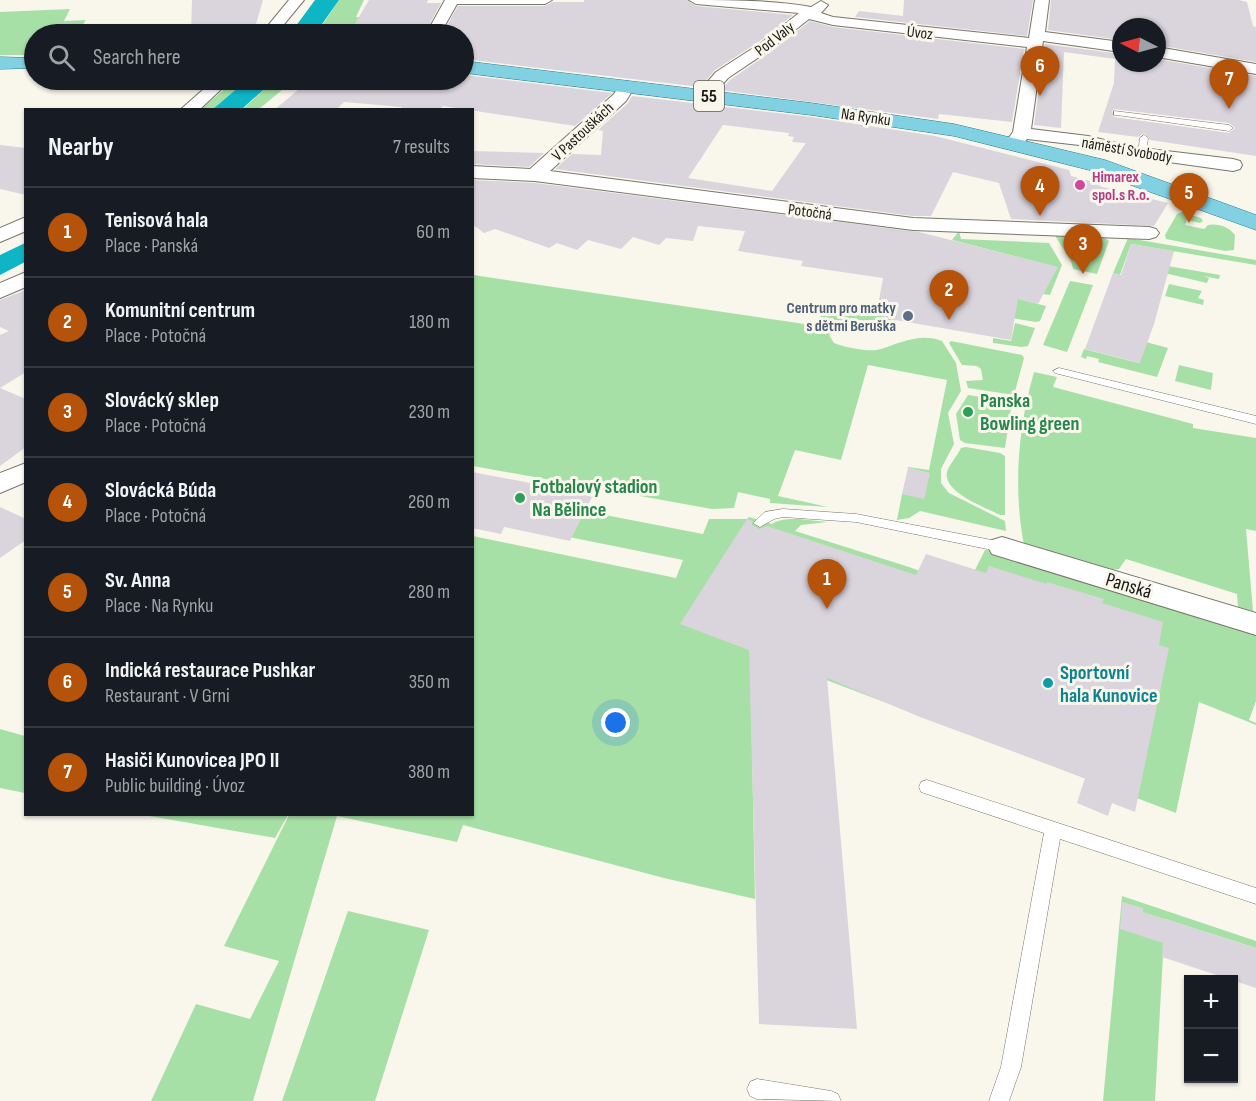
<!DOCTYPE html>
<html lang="en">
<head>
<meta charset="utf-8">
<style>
  body { margin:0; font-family:"Sofia Sans Condensed",sans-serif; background:#242831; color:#f1f3f6 }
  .controls { position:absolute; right:18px; bottom:18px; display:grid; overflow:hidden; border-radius:0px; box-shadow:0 2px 4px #0004 }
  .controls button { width:54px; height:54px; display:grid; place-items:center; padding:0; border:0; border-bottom:2px solid #363941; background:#171b24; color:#f1f3f6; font:30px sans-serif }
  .compass { position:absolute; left:1112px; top:18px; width:54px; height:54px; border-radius:50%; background:#171b24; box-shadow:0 2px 4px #0004; rotate:276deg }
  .you { position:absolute; left:616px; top:723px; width:21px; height:21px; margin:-15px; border:4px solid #fff; border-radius:50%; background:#1a73e8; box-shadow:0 0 0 9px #1a73e833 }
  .badge { display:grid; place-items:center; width:39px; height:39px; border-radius:50%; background:#b45309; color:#fff; font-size:20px; font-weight:700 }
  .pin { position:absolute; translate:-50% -50px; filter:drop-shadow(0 2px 3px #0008) }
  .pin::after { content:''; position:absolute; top:32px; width:21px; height:18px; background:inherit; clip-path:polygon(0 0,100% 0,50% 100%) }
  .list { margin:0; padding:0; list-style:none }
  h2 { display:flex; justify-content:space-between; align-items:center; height:78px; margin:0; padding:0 24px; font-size:26px }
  h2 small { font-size:20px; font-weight:400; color:#9ea1a6 }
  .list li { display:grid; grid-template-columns:39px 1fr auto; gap:18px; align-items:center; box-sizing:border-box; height:90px; padding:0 24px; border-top:2px solid #363941 }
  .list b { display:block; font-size:22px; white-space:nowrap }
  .list p { margin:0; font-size:20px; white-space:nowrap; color:#9ea1a6 }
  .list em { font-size:20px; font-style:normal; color:#9ea1a6 }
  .icon { flex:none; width:33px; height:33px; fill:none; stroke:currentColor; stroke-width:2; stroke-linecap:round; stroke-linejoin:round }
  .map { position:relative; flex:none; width:1256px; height:1101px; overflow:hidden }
  .search { position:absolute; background:#171b24; box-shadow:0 2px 4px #0004; left:24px; top:24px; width:450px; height:66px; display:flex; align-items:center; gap:15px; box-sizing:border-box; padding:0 21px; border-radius:33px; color:#9ea1a6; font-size:22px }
  .panel { position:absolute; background:#171b24; box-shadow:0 2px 4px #0004; left:24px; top:108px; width:450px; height:708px; border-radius:0px }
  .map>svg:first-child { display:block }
  .green { fill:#a7e0a6 }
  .water { fill:#0eb6c5 }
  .building { fill:#dad4dd; fill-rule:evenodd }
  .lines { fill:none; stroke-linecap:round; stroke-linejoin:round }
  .service-casing { stroke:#78766c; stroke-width:1 }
  .minor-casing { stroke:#78766c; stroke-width:2 }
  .primary-casing { stroke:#277c8d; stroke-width:1 }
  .service { fill:#fff; fill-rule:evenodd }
  .minor { fill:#fff; fill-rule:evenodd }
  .primary { fill:#82d1e2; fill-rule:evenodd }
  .hotel-dot { fill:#d1479c; stroke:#f9f7ec; stroke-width:2 }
  .service-dot { fill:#5c6f8a; stroke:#f9f7ec; stroke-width:2 }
  .leisure-dot { fill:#2e9e5b; stroke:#f9f7ec; stroke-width:2 }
  .culture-dot { fill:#0f9aa8; stroke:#f9f7ec; stroke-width:2 }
  .labels { text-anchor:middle; stroke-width:6; stroke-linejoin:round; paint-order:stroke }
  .far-street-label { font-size:16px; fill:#191915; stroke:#f9f7ec }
  .far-hotel-label { font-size:16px; font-weight:bold; fill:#b23c85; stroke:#f9f7ec; text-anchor:start }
  .far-service-label { font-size:16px; font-weight:bold; fill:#4e5e75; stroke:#f9f7ec; text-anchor:end }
  .shield { fill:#f9f7ec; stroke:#5c5c56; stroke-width:1.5 }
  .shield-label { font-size:18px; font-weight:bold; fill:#191915 }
  .leisure-label { font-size:20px; font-weight:bold; fill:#27864d; stroke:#f9f7ec; text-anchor:start }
  .street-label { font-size:20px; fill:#191915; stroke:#f9f7ec }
  .culture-label { font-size:20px; font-weight:bold; fill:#0d838f; stroke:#f9f7ec; text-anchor:start }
</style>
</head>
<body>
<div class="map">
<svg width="1256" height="1101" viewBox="0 0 1256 1101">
  <rect width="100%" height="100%" fill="#f9f7ec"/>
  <path class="green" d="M339,0H364L356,17L383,18L352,29L349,34H316Z
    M70,9L64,21L86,20L78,32H129L128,34H34V55H0V12Z
    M232,80H247L213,109L199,110L231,84Z
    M274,80H294L259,109L242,110Z
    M1182,212L1201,218L1203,221L1200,223L1187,220L1185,225L1204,229L1208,225C1218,223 1229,227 1235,235L1234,250L1225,251L1166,239L1165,235L1177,214Z
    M959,231L961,239L1049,243L1062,265L1050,295L1043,294L1057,267L952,240Z
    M1054,234L1080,239L1083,234L1102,236L1109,241L1097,274L1073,269L1071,261Z
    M1128,238L1256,260V265L1131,244L1120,275L1113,273Z
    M1162,265L1220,275L1219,279L1203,276L1209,278L1207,283L1160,272Z
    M919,273L1046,306L1040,321L1036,322L903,300Z
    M473,275L818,326L823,309L875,316L878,308L886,309L884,318L895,320L892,329C870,323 847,321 829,335L834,343C844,347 870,353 881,349C897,344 921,332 942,341L956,363L961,391L948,413L954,444L941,469V483L949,493L1005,521L1006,531L920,511L909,518L897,520L902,494L924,498L929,473L908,468V467L929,470L947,380L868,365L841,460L795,450L778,496L828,507L770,503V499L738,492L734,508L712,509L473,466Z
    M1070,281L1093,285L1067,352L1043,345Z
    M1169,284L1202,291L1198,298L1204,300L1203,305L1165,296Z
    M1015,323L1035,328L1028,346L1022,347L993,343V338L1011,341Z
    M951,341L1022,355L1024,358L1014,395L968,388L966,381L983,380L981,369L977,366L962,365L949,343Z
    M1146,342L1168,348L1157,377L1098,362L1099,359L1087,356L1086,359L1081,357L1084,349L1139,363Z
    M1179,365L1213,373L1211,390L1175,381Z
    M1034,372L1057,377L1053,387L1193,424V428L1256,438V531L1246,529L1253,611L1238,607L1237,594L1126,559L1119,569L1108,570L1024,545C1013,488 1018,428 1034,372Z
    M968,395L1012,402L1005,448L965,443L960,440L956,414Z
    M966,447L1000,453L1005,456V515H1000C985,507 943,493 947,472C949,465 957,456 961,448Z
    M564,507L703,534L709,519H747L749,517L772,524C786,515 811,521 827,522L801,525L795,531L909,567L966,588L985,550L994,551L1256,634V701L1249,720L1256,723V725L1199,702L1176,813L750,651L755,899L664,878L463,825L457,842L337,816L253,1101H151L196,1004L250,1019L279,961L224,946L289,815L472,814L473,536L676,578L683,560L569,537Z
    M0,729L25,736V793L0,788Z
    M144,815L288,814V815L275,838Z
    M1122,896L1256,941V948L1165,919L1155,1101H1103Z
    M348,911L429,930L375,1101H282Z"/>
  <path class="water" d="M315,0H339L315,34H290Z
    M247,80H274L242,109H213Z
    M25,243V262L0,275V255Z"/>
  <path class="building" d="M192,0H263L256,24H251L250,29L245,30L244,34H191Z
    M369,0H428L427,3H441L424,34H349Z
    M584,0H687L696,6L793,15L760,41L715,70L700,87L464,59V34H442L458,6H545L552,2H584Z
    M904,0H1033L1027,36L855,17L859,11L903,16Z
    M1051,0H1239L1247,2L1253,26L1256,27V62L1157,45V27H1121V40L1048,30Z
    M810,21L833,27L1024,49L1012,122L939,114L938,119L721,90L730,80L772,51Z
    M1045,44L1121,54V63H1157V59L1256,76V156L1150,140L1144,133L1138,137L1098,132L1114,83L1115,59L1064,52L1061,128L1034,125ZM1114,109L1229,123L1235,128L1229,133L1114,117L1112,111Z
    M464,75L612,93L575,126L443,106L439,110H401L402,107L344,102L336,110H274L310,80L422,82L424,80H464Z
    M632,96L811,117L935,136L1069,170L1071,176L1101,184L1099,186L1168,203L1154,226L1011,219L999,183L953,172L931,216H913L555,169L572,154L601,155L603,131L598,130L628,103ZM723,125L789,133L788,136L794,137L792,142L806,143L772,191L688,178Z
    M0,145L26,148V195L0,189Z
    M472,151L544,153L529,167L472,164Z
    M472,180L535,183L919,232L1058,267L1038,304L1018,299L1011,340L884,318L889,302L879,300L883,278L801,266L803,261L738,251L745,231L698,226L693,241L666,238L659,245L633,237L621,249L588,240L577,250L557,243L549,248L495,229L484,233L472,224Z
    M1131,244L1174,251L1154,324L1140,363L1085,349L1113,273L1121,275Z
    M26,290V372L0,388L26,399V447L0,466V335L9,331L0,327V300Z
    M908,468L930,473L924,499L902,494Z
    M472,472L572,491L592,497L570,541L504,527L501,534L472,528Z
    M0,507L26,519V540L0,558Z
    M747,519L752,521V525L759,529L767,526L916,575L926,554L986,573L989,566L1047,584V582L1104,599L1102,603L1163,622L1159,645L1169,648L1135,812L1112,803L1108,816L1077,803L1085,778L920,717L827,678L857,1029L759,1024L749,650L680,624Z
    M1122,902L1143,908V912L1256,948V988L1162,957L1163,943L1120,929Z"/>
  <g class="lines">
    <g class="service-casing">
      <path id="service" d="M1114,111L1229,125L1233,128L1229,131L1117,115H1114Z
        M1144,135L1148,138L1146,153L1142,156L1138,153L1140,138Z
        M1059,368L1256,416V424L1055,373L1053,371Z
        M783,509L856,514L1002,542L1009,547L1002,552L856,522L783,517L774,519L760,527L753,523L765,512Z
        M927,780L1256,888V904L1060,839L1021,1067L1009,1101H989L1001,1067L1044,833L921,792L919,787L921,782Z
        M757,1079L831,1091L838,1094L841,1101L757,1099L750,1096L747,1089L750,1082Z"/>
    </g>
    <g class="minor-casing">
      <path id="minor" d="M289,0H304L276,34H261Z
        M445,0H552L545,4H457L440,34H426Z
        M689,0C728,0 773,0 811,7L821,1L828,5L821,13L833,17L1029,38L1035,0H1049L1045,32L1121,42V52L1043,41L1031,129L1088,136L1133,147L1233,159L1240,161L1242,165L1240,169L1233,171L1133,157L1088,146L1027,139L1020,147H1008L1005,143L1013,132L1027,47L833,25L809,19L771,49L728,78L709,100H697L695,96L716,72L761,43L799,13L696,4Z
        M1157,47L1256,64V74L1157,57Z
        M214,80H231L199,110H180Z
        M627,81L635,86L626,101L550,171L913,218L1149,227L1156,229L1159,233L1156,237L1149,239L913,230L535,181L472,178V166L530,169L614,94L621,82Z
        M26,217V231L0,242V228Z
        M26,272V287L0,298V283Z
        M26,463V482L0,493V473Z
        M1002,537L1256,613V635L992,554L988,547L992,540Z"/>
    </g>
    <g class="primary-casing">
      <path id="primary" d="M0,57L34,58V68L0,69Z
        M464,61L811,103L954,124L1105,160L1256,215V230L1089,170L954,136L811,115L464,73Z"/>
    </g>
    <use href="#service" class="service"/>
    <use href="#minor" class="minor"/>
    <use href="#primary" class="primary"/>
  </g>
  <circle class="hotel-dot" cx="1080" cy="185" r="6"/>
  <circle class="service-dot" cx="908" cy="316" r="6"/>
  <g class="leisure-dot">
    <circle cx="968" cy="412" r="6"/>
    <circle cx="520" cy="498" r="6"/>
  </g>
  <circle class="culture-dot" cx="1048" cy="683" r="6"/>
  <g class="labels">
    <g class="far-street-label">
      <text transform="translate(920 32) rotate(7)" y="6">Úvoz</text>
      <text transform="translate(774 38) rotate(-38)" y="6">Pod Valy</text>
      <text transform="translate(866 116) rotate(8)" y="6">Na Rynku</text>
      <text transform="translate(582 131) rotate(-43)" y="6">V Pastouškách</text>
      <text transform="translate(1127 149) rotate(10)" y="6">náměstí Svobody</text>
      <text transform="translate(810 211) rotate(7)" y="6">Potočná</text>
    </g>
    <g class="far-hotel-label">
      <text x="1092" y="182">Himarex<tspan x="1092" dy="18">spol.s R.o.</tspan></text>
    </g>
    <g class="far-service-label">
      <text x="896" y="313">Centrum pro matky<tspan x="896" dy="18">s dětmi Beruška</tspan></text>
    </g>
    <rect class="shield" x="694" y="81" width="30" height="30" rx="4.5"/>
    <g class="shield-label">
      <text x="709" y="102">55</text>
    </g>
    <g class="leisure-label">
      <text x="980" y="407">Panska<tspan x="980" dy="23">Bowling green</tspan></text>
      <text x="532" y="493">Fotbalový stadion<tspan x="532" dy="23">Na Bělince</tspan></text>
    </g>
    <g class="street-label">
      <text transform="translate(1129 585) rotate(17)" y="7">Panská</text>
    </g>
    <g class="culture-label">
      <text x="1060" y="679">Sportovní<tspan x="1060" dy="23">hala Kunovice</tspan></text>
    </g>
  </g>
</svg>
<div class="controls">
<button>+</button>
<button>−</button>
</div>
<svg class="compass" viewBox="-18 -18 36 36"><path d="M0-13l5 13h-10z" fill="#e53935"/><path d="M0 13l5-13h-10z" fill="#9ea1a6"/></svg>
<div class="you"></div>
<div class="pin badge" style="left:827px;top:609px">1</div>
<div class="pin badge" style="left:949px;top:320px">2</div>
<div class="pin badge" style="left:1083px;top:274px">3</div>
<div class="pin badge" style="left:1040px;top:216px">4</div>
<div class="pin badge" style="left:1189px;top:223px">5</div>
<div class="pin badge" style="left:1040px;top:96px">6</div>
<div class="pin badge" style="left:1229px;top:109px">7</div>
<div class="search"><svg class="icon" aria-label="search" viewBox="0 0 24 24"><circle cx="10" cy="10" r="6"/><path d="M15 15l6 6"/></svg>Search here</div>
<section class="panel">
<h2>Nearby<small>7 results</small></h2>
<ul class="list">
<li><span class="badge">1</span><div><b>Tenisová hala</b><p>Place · Panská</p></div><em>60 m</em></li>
<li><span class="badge">2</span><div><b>Komunitní centrum</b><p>Place · Potočná</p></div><em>180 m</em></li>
<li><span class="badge">3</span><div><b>Slovácký sklep</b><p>Place · Potočná</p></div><em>230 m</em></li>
<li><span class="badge">4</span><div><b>Slovácká Búda</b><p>Place · Potočná</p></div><em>260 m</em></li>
<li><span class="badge">5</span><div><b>Sv. Anna</b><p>Place · Na Rynku</p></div><em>280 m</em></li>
<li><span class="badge">6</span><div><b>Indická restaurace Pushkar</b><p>Restaurant · V Grni</p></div><em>350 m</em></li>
<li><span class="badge">7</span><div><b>Hasiči Kunovicea JPO II</b><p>Public building · Úvoz</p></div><em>380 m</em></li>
</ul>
</section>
</div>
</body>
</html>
